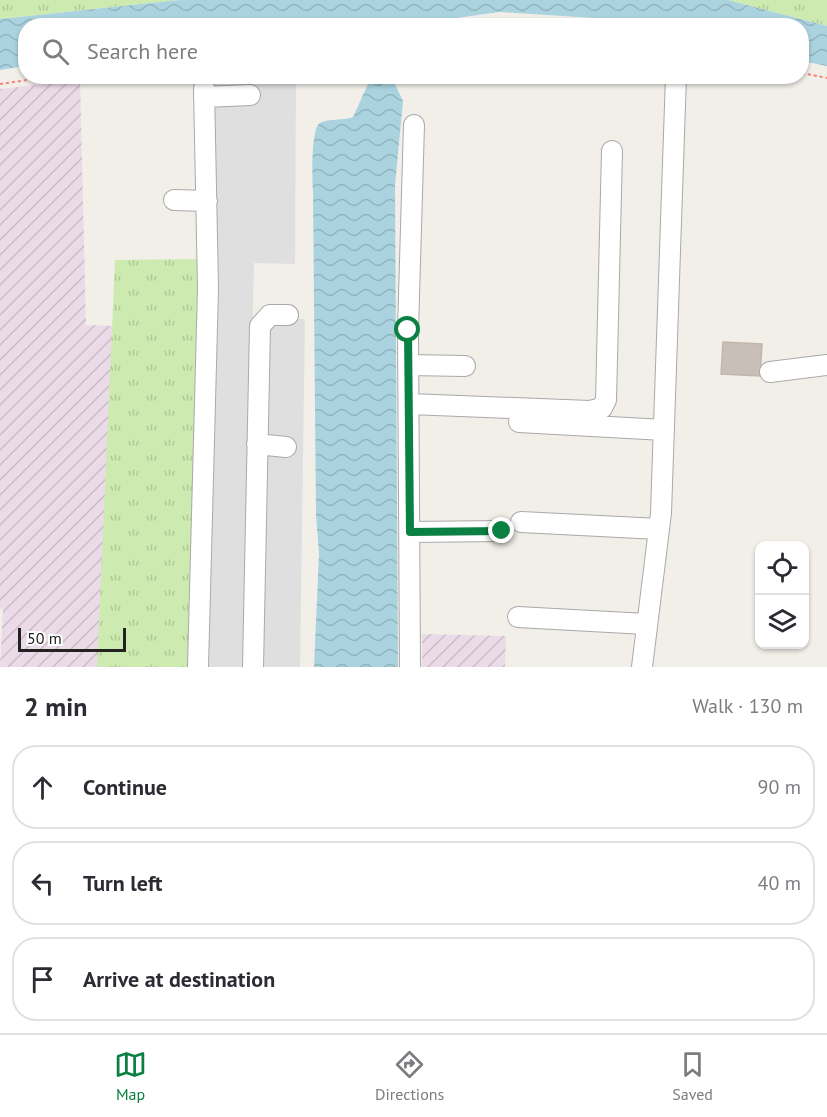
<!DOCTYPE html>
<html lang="en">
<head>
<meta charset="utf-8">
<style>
  body { margin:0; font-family:"PT Sans",sans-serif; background:#f7f7f7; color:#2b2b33 }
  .controls { position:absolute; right:18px; bottom:18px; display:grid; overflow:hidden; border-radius:12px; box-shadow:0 2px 4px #0004 }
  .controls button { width:54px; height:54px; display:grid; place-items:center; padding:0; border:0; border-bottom:2px solid #e1e1e2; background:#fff; color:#2b2b33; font:30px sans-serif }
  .scale { position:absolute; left:18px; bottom:15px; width:108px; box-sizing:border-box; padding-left:6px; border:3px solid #222; border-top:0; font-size:16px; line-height:21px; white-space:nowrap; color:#222; -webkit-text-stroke:4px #fff; paint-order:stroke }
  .stop { position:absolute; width:18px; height:18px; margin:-14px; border:4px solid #0b8043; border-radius:50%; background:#fff }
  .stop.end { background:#0b8043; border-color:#fff; box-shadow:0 2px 6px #0008 }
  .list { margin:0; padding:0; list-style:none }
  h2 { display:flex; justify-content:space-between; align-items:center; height:78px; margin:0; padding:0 24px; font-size:26px }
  h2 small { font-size:20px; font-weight:400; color:#7c7c81 }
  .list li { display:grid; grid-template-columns:39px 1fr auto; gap:18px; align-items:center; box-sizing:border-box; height:84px; margin:0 12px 12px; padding:0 12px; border:2px solid #e1e1e2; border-radius:24px }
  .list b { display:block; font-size:22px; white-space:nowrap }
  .list em { font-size:20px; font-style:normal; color:#7c7c81 }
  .icon { flex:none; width:33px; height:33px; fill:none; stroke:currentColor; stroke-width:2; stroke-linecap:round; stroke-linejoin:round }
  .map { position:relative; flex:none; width:827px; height:667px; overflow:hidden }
  .search { position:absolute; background:#fff; box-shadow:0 2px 4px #0004; left:18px; right:18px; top:18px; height:66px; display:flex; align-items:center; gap:15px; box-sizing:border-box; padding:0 21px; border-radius:24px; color:#7c7c81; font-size:22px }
  .sheet { height:366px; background:#fff }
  nav { display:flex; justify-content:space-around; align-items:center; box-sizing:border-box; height:84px; border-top:2px solid #e1e1e2; background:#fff; font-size:16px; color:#7c7c81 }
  nav a { display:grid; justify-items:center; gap:3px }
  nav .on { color:#0b8043 }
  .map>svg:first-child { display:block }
  .residential { fill:#e0dfdf }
  .industrial { fill:url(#industrial-furrows) }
  .grass { fill:url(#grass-tufts) }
  .water { fill:url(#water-waves) }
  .building { fill:#c7bfb8; stroke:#c4b6ab; stroke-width:1.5 }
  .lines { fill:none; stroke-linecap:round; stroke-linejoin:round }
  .minor-casing { stroke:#a9a9a9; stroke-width:22 }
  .path { stroke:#fa8072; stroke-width:2; stroke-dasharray:3 3; stroke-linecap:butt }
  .minor { stroke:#fff; stroke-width:20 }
  .route { stroke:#0b8043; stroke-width:8 }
</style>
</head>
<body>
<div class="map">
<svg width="827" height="667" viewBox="0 0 827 667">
  <defs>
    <pattern id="industrial-furrows" width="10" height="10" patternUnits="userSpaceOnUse" patternTransform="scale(1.5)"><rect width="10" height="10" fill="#ebdbe8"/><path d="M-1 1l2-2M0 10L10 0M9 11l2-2" fill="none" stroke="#c9bcc7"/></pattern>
    <pattern id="grass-tufts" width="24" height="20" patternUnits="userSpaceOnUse" patternTransform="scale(1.5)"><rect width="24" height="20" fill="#cdebb0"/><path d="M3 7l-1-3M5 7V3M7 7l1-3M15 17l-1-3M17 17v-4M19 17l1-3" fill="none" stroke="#b0c997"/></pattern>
    <pattern id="water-waves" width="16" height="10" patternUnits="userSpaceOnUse" patternTransform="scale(1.5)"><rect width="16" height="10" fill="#aad3df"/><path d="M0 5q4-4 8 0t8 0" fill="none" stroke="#92b5bf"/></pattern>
  </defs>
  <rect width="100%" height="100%" fill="#f2efe9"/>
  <path class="residential" d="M296,80L295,264L254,263L244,667H207L219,282L210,82Z
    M305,319L300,667H260L268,320Z"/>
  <path class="industrial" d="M80,80L86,325L113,326L98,667H0L3,609H0V89Z
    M422,634L506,636L505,667H422Z"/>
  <path class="grass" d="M0,0H179L0,19Z
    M728,0H827V26Z
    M202,259L193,667H97L115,260Z"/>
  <path class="water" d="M179,0H728L827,26V66L802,61V26H641L610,19L500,12L398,26H26L25,66L0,70V19Z
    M383,79L394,82L403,101L395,185L398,667H314L319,553L316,515L313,191C312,180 311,127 320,123C329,118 343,121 353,117L368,84Z"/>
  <path class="building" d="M723,342L762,344L760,376L721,374Z"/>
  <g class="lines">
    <g class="minor-casing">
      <path id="minor" d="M204,97L250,95
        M174,200L207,201
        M409,365L465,366
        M770,372L827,365
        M410,404L590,411L602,408L606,400L612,151
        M519,422L664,430
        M257,444L286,447
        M521,522L659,529
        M410,532L502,531
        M518,617L646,624
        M198,667L208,288L204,88
        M253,667L260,326L270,315H288
        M410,667L408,330L414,125
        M642,667L661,513L676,76"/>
    </g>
    <path class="path" d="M802,73L827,78
      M0,84L55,76"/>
    <use href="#minor" class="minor"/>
  </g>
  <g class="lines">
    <path class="route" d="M408,330L410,532L502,531"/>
  </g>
</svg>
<div class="controls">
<button><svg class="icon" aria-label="locate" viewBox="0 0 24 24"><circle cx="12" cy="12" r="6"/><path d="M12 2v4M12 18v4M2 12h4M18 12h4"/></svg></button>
<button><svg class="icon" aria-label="layers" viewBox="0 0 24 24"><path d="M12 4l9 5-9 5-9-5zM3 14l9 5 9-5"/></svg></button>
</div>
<div class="scale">50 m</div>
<div class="stop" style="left:408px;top:330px"></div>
<div class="stop end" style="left:502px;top:531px"></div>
<div class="search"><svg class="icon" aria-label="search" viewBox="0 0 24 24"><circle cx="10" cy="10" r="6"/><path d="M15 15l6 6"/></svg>Search here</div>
</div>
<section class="sheet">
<h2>2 min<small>Walk · 130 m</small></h2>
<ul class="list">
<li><svg class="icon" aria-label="ahead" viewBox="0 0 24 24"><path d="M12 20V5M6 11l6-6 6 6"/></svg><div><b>Continue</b></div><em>90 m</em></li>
<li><svg class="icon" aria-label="left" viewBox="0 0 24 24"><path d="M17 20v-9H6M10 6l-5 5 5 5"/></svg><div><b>Turn left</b></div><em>40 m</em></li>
<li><svg class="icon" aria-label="arrive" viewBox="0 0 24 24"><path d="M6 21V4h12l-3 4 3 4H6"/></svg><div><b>Arrive at destination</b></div></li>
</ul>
</section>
<nav>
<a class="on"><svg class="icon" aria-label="map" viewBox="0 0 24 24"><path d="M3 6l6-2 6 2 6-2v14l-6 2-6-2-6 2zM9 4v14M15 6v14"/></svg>Map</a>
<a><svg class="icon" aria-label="directions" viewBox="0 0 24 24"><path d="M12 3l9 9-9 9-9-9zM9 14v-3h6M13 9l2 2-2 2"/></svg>Directions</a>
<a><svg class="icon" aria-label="saved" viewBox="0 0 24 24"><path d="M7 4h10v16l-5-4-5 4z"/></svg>Saved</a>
</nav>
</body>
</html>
